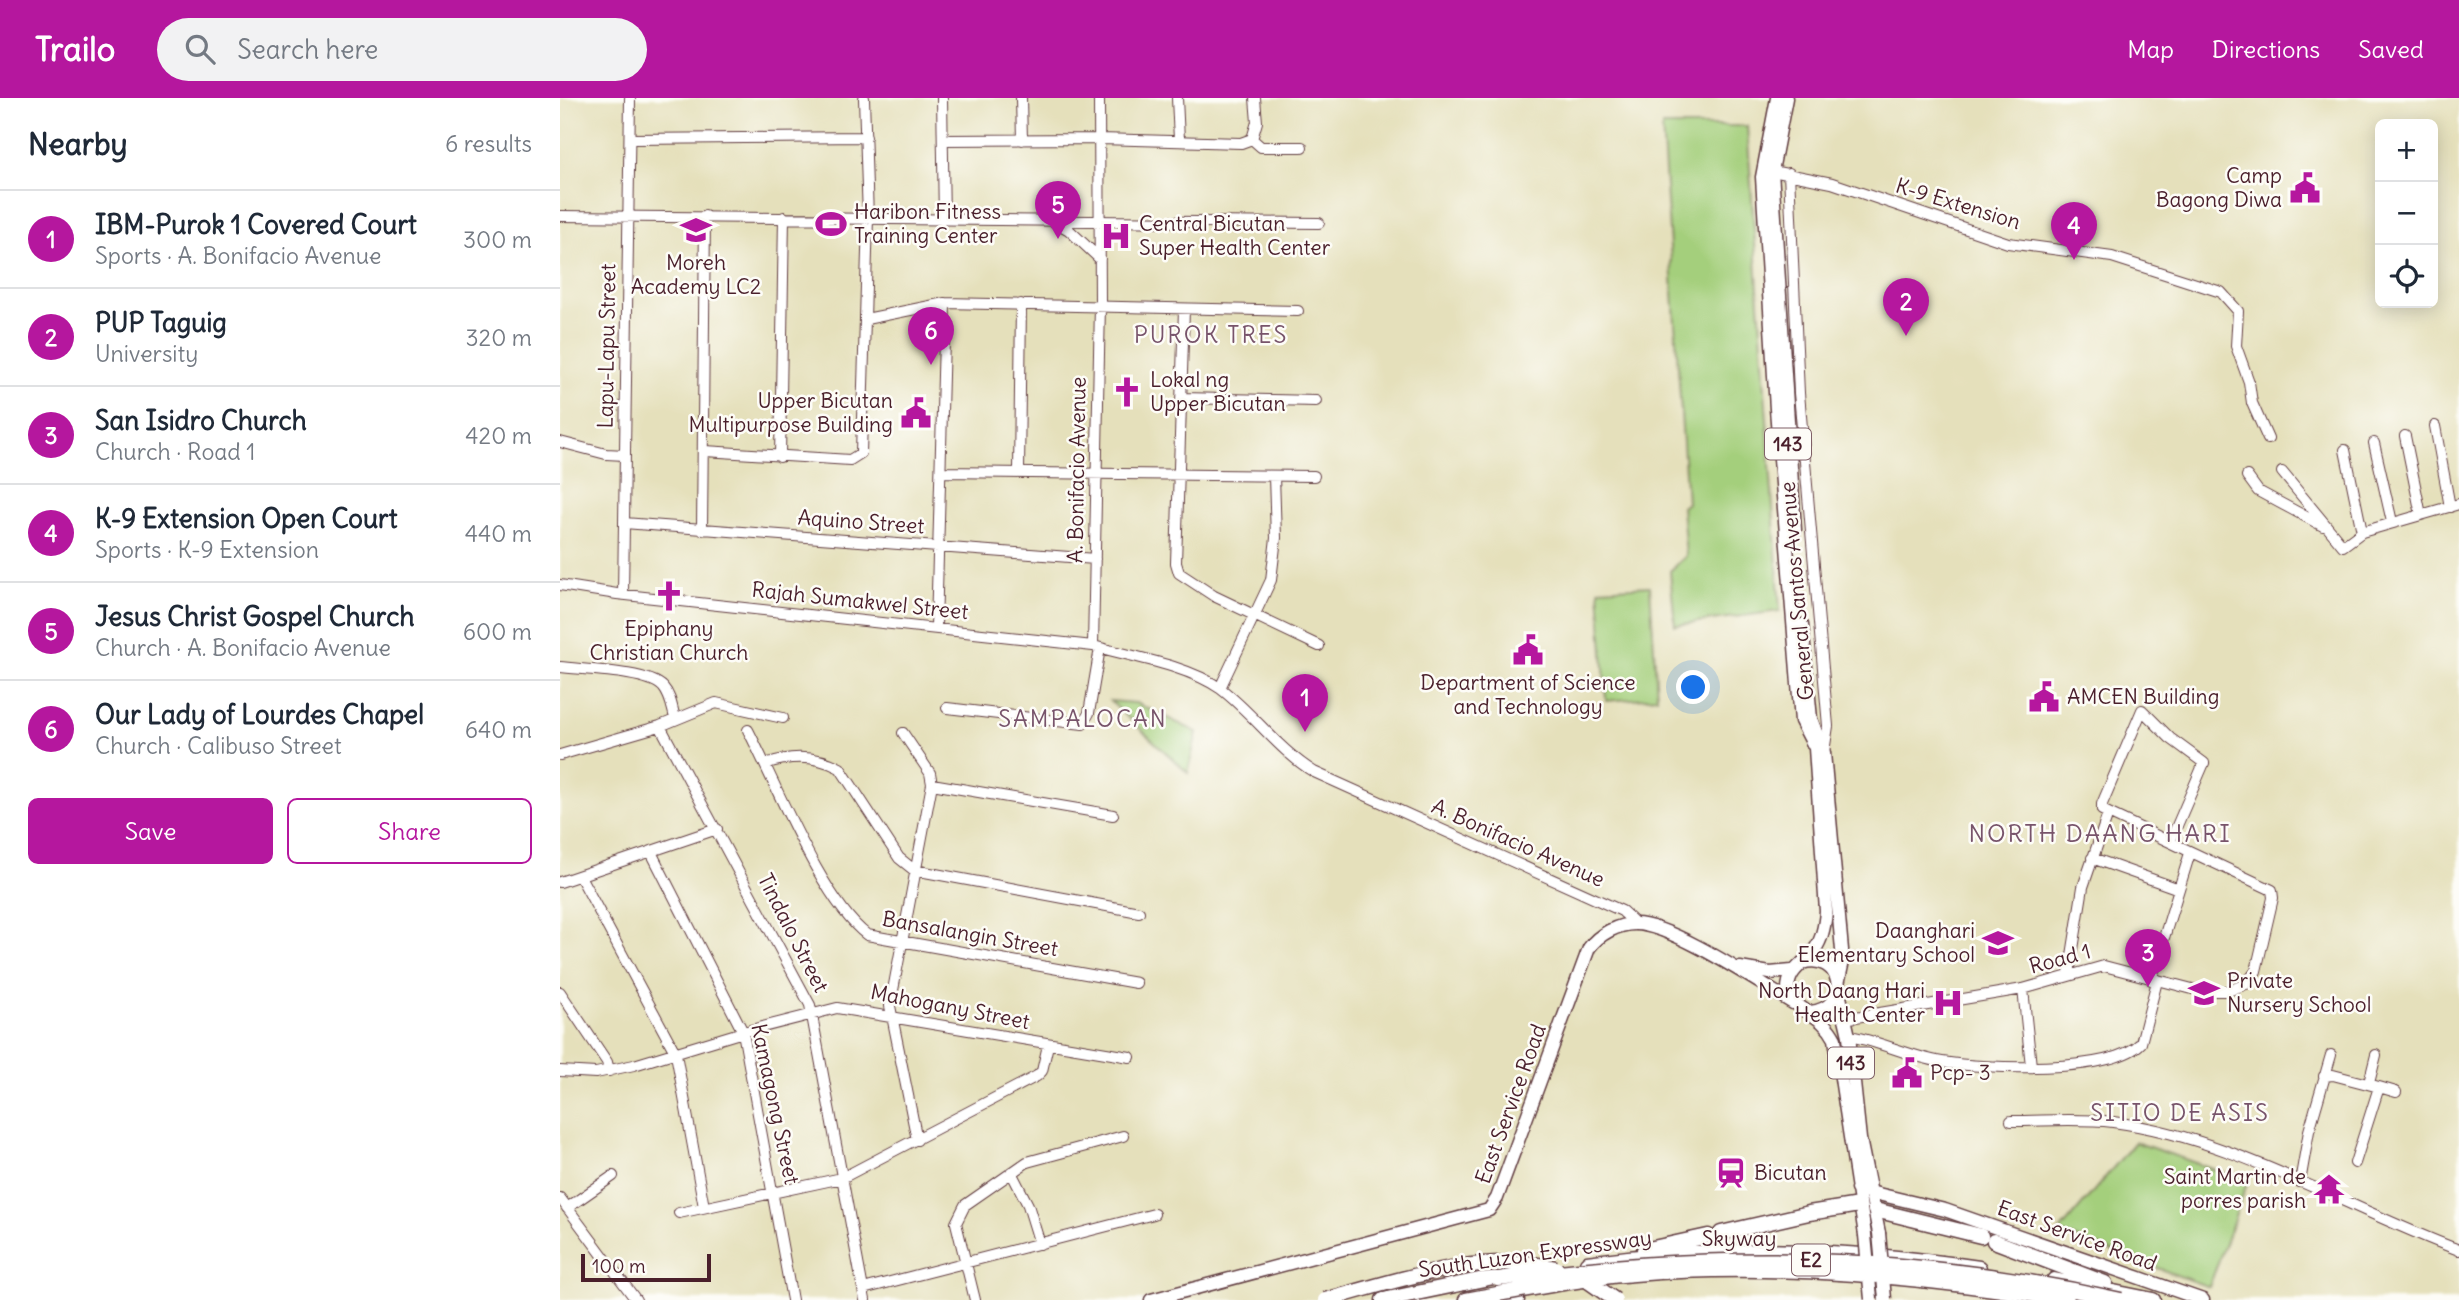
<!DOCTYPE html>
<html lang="en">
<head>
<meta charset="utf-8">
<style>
  body { margin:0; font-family:Delius,sans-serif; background:#f2f2f3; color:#1f2937 }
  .controls { position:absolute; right:21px; top:21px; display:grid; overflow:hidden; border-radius:10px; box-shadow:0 4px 18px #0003 }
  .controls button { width:63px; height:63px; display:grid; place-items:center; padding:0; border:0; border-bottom:2px solid #e0e1e3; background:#fff; color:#1f2937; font:35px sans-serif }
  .scale { position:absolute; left:21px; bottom:18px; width:130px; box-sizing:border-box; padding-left:7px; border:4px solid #4a1f2b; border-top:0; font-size:19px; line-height:24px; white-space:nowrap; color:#4a1f2b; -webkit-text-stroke:5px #fdfcf7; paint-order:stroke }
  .you { position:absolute; left:1134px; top:590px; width:24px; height:24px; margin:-18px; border:5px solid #fff; border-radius:50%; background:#1a73e8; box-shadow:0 0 0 10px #1a73e833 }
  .badge { display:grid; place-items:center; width:46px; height:46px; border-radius:50%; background:#b5179e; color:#fff; font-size:23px; font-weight:700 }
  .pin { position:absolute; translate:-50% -58px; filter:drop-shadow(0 2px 4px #0008) }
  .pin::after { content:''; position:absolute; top:37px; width:24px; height:21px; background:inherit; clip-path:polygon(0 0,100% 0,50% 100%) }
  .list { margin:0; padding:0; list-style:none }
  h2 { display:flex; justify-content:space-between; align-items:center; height:91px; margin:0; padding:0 28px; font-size:30px }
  h2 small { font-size:23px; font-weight:400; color:#747a83 }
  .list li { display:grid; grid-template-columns:46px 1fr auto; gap:21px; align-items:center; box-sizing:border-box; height:98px; padding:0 28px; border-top:2px solid #e0e1e3 }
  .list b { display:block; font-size:26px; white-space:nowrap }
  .list p { margin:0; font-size:23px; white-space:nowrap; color:#747a83 }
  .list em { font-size:23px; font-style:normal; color:#747a83 }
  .actions { display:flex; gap:14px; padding:21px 28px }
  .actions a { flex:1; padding:16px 0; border:2px solid #b5179e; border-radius:10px; text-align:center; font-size:24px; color:#b5179e }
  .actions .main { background:#b5179e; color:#fff }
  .icon { flex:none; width:38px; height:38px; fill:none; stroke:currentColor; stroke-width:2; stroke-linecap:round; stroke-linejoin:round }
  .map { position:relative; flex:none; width:1899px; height:1202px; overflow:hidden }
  header { display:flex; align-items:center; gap:42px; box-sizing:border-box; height:98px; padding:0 35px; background:#b5179e; color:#fff }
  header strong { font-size:33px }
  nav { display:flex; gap:38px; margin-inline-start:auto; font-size:24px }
  .search { width:490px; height:63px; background:#f2f2f3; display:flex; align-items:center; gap:18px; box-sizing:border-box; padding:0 24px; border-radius:38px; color:#747a83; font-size:26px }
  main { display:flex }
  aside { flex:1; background:#fff }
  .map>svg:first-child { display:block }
  .green { fill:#a4cf7b; stroke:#777753; stroke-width:2 }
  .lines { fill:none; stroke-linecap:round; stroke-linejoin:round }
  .minor-casing { stroke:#613c41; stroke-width:12 }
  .major-casing { stroke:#613c41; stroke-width:15 }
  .highway-casing { stroke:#613c41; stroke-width:17 }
  .minor { stroke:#fff; stroke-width:10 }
  .major { stroke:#fff; stroke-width:12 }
  .highway { stroke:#fff; stroke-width:14 }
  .major-bridge-casing { stroke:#613c41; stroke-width:15; stroke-linecap:butt }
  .highway-bridge-casing { stroke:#613c41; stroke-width:17; stroke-linecap:butt }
  .major-bridge { stroke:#fff; stroke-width:12 }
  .highway-bridge { stroke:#fff; stroke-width:14 }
  .labels { text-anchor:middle; stroke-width:5; stroke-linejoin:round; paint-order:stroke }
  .shield { fill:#fdfcf7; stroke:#806168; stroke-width:2 }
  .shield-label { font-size:19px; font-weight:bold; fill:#4a1f2b }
  .poi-label { font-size:21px; fill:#4a1f2b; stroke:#fdfcf7; text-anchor:start }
  .street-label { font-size:21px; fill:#4a1f2b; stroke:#fdfcf7 }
  .neighbourhood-label { font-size:23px; letter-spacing:2px; fill:#78546b; stroke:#fdfcf7 }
  .quarter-label { font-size:24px; letter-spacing:2px; fill:#78546b; stroke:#fdfcf7 }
</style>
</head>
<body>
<header>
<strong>Trailo</strong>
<div class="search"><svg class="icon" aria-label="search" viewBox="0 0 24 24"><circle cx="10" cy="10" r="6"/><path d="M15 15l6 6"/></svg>Search here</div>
<nav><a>Map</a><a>Directions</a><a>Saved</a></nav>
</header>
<main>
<aside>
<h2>Nearby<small>6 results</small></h2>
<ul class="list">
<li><span class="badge">1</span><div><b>IBM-Purok 1 Covered Court</b><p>Sports · A. Bonifacio Avenue</p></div><em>300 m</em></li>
<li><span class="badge">2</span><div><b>PUP Taguig</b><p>University</p></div><em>320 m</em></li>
<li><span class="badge">3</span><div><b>San Isidro Church</b><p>Church · Road 1</p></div><em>420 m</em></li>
<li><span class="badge">4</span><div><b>K-9 Extension Open Court</b><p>Sports · K-9 Extension</p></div><em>440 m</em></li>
<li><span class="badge">5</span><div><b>Jesus Christ Gospel Church</b><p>Church · A. Bonifacio Avenue</p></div><em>600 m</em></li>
<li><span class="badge">6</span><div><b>Our Lady of Lourdes Chapel</b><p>Church · Calibuso Street</p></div><em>640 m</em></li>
</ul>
<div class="actions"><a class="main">Save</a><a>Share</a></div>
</aside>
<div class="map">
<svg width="1899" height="1202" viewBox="0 0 1899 1202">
  <rect width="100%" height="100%" fill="#fdfcf7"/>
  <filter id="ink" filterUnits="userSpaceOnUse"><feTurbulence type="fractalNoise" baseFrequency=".0143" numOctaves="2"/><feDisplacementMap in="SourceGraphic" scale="14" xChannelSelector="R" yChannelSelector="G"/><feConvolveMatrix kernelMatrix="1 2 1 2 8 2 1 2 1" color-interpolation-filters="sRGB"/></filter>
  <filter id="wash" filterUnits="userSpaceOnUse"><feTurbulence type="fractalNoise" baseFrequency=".00686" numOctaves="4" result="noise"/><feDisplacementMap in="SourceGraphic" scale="28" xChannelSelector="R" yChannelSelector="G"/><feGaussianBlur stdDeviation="1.57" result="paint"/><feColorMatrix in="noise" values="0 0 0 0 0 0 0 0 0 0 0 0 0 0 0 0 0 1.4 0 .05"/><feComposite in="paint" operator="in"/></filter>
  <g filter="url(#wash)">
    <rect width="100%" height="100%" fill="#e5e0bb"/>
    <path class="green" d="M1102,28H1187L1220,513L1115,527L1110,473L1126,458L1122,409L1127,405Z
      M1090,488L1097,599L1046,603L1039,491Z
      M550,603L576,605L637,634L628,675Z
      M1575,1044L1688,1083L1649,1189L1499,1134Z"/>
  </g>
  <g filter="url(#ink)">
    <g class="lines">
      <g class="minor-casing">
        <path id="minor" d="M382,0L384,121
          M461,0L462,42
          M617,0L619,42
          M71,41L306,39
          M692,41L701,49H742
          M692,41L697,24L695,0
          M383,42L540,41L681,45L692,41
          M1212,73L1272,85L1448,145L1552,159L1661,194L1678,213L1676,248L1689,284L1692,305L1708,341
          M1229,75L1239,295L1268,628L1264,654
          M0,118L759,125
          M491,122L509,132L540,161
          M624,211L616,465L619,475L654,498L759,548
          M306,221L385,205L738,213
          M623,300L756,303
          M1875,328L1890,409
          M1845,338L1861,417
          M0,344L46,356L65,357
          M1814,345L1832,424
          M1785,352L1802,434
          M145,353L290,362L301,355L308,120L304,0
          M220,359L224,119
          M382,374L754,378
          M459,374L461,206
          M1722,374L1783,448L1802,434L1899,406
          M1687,378L1698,393L1763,428
          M64,425L535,461
          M142,432L145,118
          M0,487L57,496L533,548C571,558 629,568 661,591C694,616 718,652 754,674L1062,813L1076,826
          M63,496L70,0
          M376,530L385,205
          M533,548L540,207L539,0
          M0,569C23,572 88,573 103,589C111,598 112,610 115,620
          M660,590L711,482L716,440L714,378
          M387,610L523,626L529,615L540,550
          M100,628L250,907L305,1202
          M188,632C216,686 262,803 307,837L576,885
          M343,635L370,675L372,686L330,908L357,1042
          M0,657L100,628L156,605L223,620
          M205,666C231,657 256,657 280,670L339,760L354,772L579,814
          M372,686L553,717
          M91,754L183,934L232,1202
          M1532,760L1619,791
          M20,778L116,956L144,1109
          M0,784L157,731
          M1509,876L1523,789L1548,716
          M1591,882L1630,755
          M1463,891L1471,968
          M0,894L47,964L49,973
          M1284,921L1463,891L1544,868L1640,893H1668L1686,886L1696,873L1713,800L1712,792L1542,712V706L1582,612L1610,640L1644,665L1610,744
          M1289,938C1320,943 1350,959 1382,964C1424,971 1551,976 1581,945L1597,883
          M0,973L36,975L74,967L183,934L277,910L570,959
          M1764,978L1773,977L1819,989L1795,1065
          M1809,985L1816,957
          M1819,989L1836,994
          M1451,1023C1485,1023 1519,1020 1553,1024C1672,1039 1788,1111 1899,1152
          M451,1074L468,1107L480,1146
          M1740,1084L1749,1033L1771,957
          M0,1100L76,1202
          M7,1110L53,1078
          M119,1115L282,1080L477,978L482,973L488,947
          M303,1191L594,1116
          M415,1202L396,1125L405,1107L467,1064L563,1038"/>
      </g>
      <g class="major-casing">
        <path id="major" d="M1217,0L1202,79L1216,311L1241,623L1255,650L1266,813C1265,826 1263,840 1255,851C1244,867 1228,871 1228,892C1235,915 1261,913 1275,941L1305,1137
          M1226,0L1212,73L1235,432
          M1242,527L1251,621L1264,655L1283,863L1278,886
          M1242,865C1282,853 1293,910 1250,914
          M1180,870L1210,875L1232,873
          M1278,890L1289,938L1300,1041L1319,1135
          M1297,1091L1385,1112L1643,1202
          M591,1202L929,1112L937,1100L1029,850C1039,836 1058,826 1075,826C1112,826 1199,885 1233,905"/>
      </g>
      <g class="highway-casing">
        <path id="highway" d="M1315,1112L1421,1138
          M1161,1135L1249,1115L1299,1107
          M1434,1143L1545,1185
          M1084,1152L1148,1138
          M1027,1165C1155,1147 1290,1151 1419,1170
          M1494,1182L1593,1202
          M939,1201L957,1202
          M823,1202L948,1176
          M906,1202L938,1196"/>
      </g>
      <use href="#minor" class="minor"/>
      <use href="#major" class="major"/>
      <use href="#highway" class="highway"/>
      <g class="major-bridge-casing">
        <path id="major-bridge" d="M1319,1135L1325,1201
          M1305,1137L1311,1201"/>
      </g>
      <g class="highway-bridge-casing">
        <path id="highway-bridge" d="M938,1181C1154,1153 1348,1154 1561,1202
          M1025,1181L1055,1202
          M938,1196C983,1189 1029,1179 1074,1176C1220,1164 1363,1179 1507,1202
          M765,1202C841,1182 916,1153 996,1170"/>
      </g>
      <use href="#major-bridge" class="major-bridge"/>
      <use href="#highway-bridge" class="highway-bridge"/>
    </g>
  </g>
  <defs>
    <g id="civic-bare" transform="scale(2.415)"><path d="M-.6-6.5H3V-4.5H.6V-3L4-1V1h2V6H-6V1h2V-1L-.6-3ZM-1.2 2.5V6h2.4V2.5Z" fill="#b5179e" stroke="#fdfcf7" stroke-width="2.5" paint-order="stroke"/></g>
    <g id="stadium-bare" transform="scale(2.415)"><path d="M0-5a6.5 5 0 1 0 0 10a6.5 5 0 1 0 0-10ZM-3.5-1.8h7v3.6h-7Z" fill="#b5179e" stroke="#fdfcf7" stroke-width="2.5" paint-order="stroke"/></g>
    <g id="school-bare" transform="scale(2.415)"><path d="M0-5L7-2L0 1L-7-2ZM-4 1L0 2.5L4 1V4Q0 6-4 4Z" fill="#b5179e" stroke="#fdfcf7" stroke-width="2.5" paint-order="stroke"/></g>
    <g id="hospital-bare" transform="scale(2.415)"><path d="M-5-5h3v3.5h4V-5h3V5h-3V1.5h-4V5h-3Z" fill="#b5179e" stroke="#fdfcf7" stroke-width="2.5" paint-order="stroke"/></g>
    <g id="church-bare" transform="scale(2.415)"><path d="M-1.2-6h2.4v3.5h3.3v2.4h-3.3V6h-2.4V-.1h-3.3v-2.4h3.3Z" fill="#b5179e" stroke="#fdfcf7" stroke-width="2.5" paint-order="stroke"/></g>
    <g id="station-bare" transform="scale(2.415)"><path d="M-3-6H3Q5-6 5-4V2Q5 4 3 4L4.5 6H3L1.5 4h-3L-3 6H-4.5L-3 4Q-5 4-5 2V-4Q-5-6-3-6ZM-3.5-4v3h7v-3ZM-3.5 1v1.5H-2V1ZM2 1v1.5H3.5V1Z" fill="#b5179e" stroke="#fdfcf7" stroke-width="2.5" paint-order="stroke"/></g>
    <g id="temple-bare" transform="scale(2.415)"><path d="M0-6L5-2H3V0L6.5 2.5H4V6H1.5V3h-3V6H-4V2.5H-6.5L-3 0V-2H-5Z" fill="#b5179e" stroke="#fdfcf7" stroke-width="2.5" paint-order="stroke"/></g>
  </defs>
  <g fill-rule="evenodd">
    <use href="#civic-bare" x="1745" y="90"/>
    <use href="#stadium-bare" x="271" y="126"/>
    <use href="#school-bare" x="136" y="132"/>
    <use href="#hospital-bare" x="556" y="138"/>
    <use href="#church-bare" x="567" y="294"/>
    <use href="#civic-bare" x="356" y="315"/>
    <use href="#church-bare" x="109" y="498"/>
    <use href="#civic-bare" x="968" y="552"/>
    <use href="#civic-bare" x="1484" y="599"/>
    <use href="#school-bare" x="1438" y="845"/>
    <use href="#school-bare" x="1644" y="895"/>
    <use href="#hospital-bare" x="1388" y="905"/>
    <use href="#civic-bare" x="1347" y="975"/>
    <use href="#station-bare" x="1171" y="1075"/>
    <use href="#temple-bare" x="1769" y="1091"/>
  </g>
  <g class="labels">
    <g class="shield">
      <rect x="1205" y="330.5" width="46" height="31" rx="5"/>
      <rect x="1268" y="949.5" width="46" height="31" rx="5"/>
      <rect x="1232" y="1146.5" width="38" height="31" rx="5"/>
    </g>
    <g class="shield-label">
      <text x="1228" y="353">143</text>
      <text x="1291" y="972">143</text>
      <text x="1251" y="1169">E2</text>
    </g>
    <g class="poi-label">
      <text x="1722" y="85" text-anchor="end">Camp<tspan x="1722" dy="24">Bagong Diwa</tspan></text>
      <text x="294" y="121">Haribon Fitness<tspan x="294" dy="24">Training Center</tspan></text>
      <text x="579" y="133">Central Bicutan<tspan x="579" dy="24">Super Health Center</tspan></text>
      <text x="136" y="172" text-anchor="middle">Moreh<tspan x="136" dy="24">Academy LC2</tspan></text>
      <text x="590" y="289">Lokal ng<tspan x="590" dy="24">Upper Bicutan</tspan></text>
      <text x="333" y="310" text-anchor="end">Upper Bicutan<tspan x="333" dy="24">Multipurpose Building</tspan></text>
      <text x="109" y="538" text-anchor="middle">Epiphany<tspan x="109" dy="24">Christian Church</tspan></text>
      <text x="968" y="592" text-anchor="middle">Department of Science<tspan x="968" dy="24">and Technology</tspan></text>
      <text x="1507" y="606">AMCEN Building</text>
      <text x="1415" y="840" text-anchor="end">Daanghari<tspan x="1415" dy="24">Elementary School</tspan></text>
      <text x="1667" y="890">Private<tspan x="1667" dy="24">Nursery School</tspan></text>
      <text x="1365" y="900" text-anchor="end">North Daang Hari<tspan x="1365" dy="24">Health Center</tspan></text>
      <text x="1370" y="982">Pcp- 3</text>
      <text x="1194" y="1082">Bicutan</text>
      <text x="1746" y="1086" text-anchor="end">Saint Martin de<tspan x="1746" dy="24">porres parish</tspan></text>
    </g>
    <g class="street-label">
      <text transform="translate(1398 106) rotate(17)" y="7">K-9 Extension</text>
      <text transform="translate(47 248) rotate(-89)" y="7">Lapu-Lapu Street</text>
      <text transform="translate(517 372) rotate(-89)" y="7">A. Bonifacio Avenue</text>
      <text transform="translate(301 424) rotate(4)" y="7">Aquino Street</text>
      <text transform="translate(1237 493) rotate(-95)" y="7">General Santos Avenue</text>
      <text transform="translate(300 503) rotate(6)" y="7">Rajah Sumakwel Street</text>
      <text transform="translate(958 745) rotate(24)" y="7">A. Bonifacio Avenue</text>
      <text transform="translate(233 835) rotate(63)" y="7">Tindalo Street</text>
      <text transform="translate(410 836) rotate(10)" y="7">Bansalangin Street</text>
      <text transform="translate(1500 861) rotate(-15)" y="7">Road 1</text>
      <text transform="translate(390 909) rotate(11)" y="7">Mahogany Street</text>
      <text transform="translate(215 1006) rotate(78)" y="7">Kamagong Street</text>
      <text transform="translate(951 1006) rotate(-70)" y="7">East Service Road</text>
      <text transform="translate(1517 1138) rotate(20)" y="7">East Service Road</text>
      <text x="1179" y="1148">Skyway</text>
      <text transform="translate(975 1156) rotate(-8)" y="7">South Luzon Expressway</text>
    </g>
    <g class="neighbourhood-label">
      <text x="651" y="245">PUROK TRES</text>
      <text x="523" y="629">SAMPALOCAN</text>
      <text x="1620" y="1023">SITIO DE ASIS</text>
    </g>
    <g class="quarter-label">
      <text x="1540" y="744">NORTH DAANG HARI</text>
    </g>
  </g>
</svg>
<div class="controls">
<button>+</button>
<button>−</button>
<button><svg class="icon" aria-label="locate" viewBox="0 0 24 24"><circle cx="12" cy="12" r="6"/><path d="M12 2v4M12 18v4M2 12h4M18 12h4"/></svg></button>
</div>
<div class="scale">100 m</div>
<div class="you"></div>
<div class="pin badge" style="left:745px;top:634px">1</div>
<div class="pin badge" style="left:1346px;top:238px">2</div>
<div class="pin badge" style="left:1588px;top:889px">3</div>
<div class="pin badge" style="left:1514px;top:162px">4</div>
<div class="pin badge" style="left:498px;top:141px">5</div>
<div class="pin badge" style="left:371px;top:267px">6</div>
</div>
</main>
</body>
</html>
